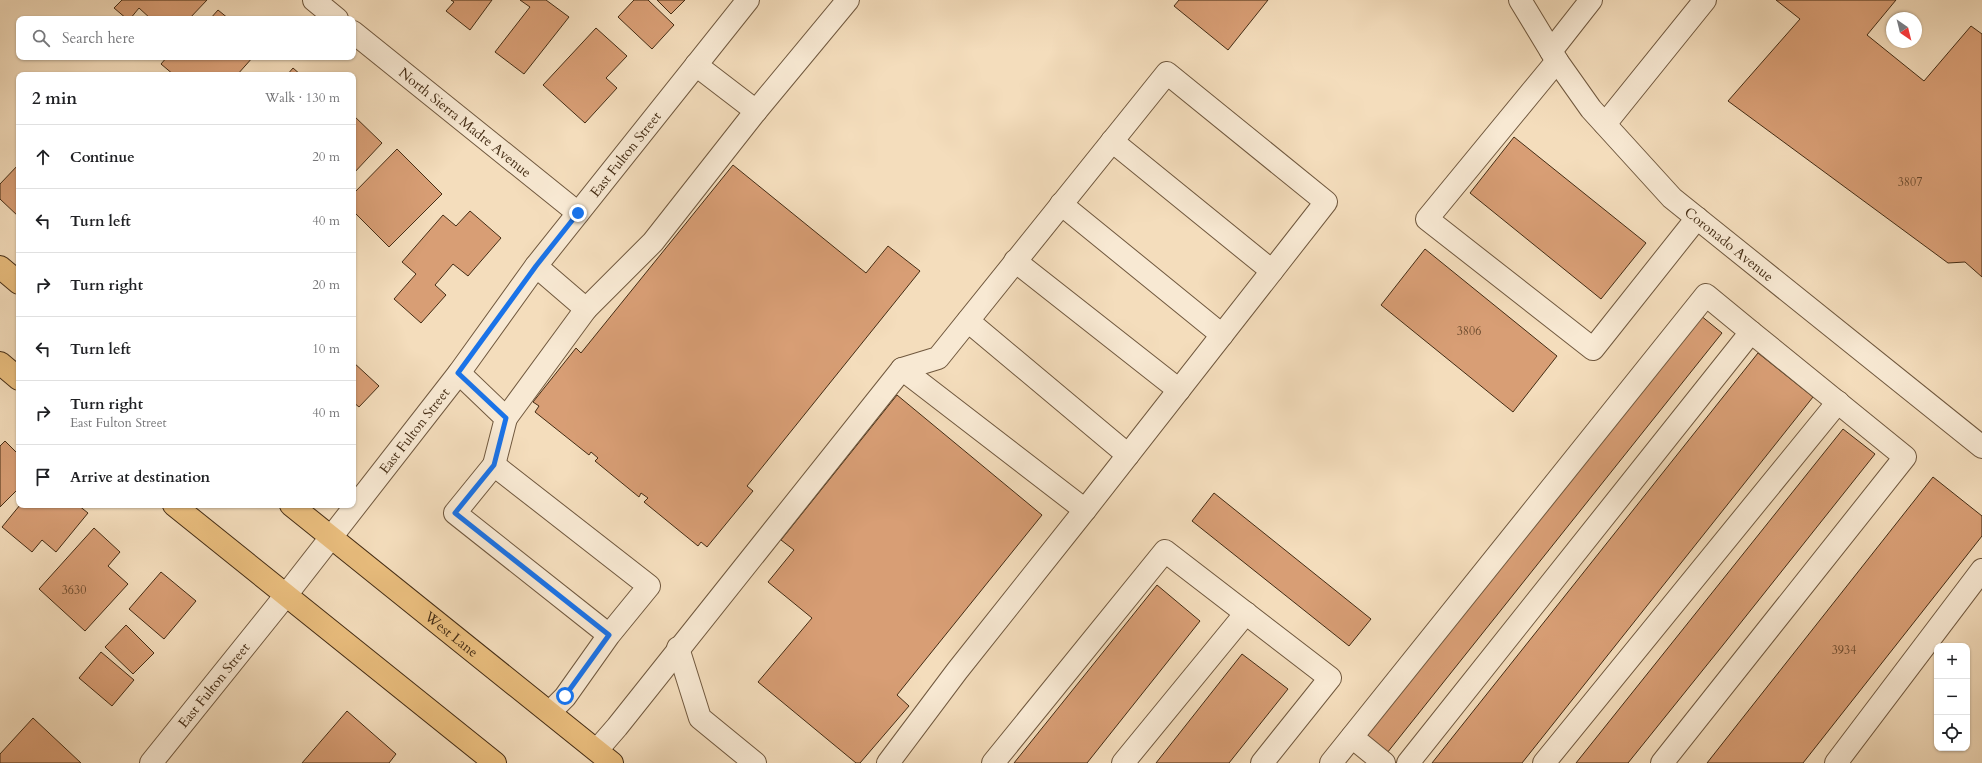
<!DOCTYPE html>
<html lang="en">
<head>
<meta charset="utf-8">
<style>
  body { margin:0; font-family:Cardo,serif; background:#f2f2f2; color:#202124 }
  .controls { position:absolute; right:12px; bottom:12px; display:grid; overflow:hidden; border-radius:8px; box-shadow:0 1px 3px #0004 }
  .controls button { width:36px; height:36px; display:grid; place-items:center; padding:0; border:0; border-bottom:1px solid #e0e0e0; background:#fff; color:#202124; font:20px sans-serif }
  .compass { position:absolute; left:1886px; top:12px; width:36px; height:36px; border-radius:50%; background:#fff; box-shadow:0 1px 3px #0004; rotate:145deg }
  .stop { position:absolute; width:12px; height:12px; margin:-9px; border:3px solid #1a73e8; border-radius:50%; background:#fff }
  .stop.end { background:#1a73e8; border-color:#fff; box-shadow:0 1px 4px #0008 }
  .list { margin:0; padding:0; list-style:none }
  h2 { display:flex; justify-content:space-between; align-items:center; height:52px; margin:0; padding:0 16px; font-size:17px }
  h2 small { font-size:13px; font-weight:400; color:#757577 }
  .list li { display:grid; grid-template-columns:26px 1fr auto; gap:12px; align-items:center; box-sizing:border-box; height:64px; padding:0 16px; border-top:1px solid #e0e0e0 }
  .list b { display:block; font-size:15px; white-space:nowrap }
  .list p { margin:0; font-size:13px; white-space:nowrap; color:#757577 }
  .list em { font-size:13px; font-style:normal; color:#757577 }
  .icon { flex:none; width:22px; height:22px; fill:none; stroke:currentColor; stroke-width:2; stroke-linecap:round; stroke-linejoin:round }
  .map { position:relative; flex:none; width:1982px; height:763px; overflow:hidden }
  .search { position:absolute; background:#fff; box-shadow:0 1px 3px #0004; left:16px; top:16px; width:340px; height:44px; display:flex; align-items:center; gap:10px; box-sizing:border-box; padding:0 14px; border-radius:8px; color:#757577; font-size:15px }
  .panel { position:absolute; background:#fff; box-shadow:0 1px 3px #0004; left:16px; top:72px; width:340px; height:436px; border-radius:8px }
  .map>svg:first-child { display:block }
  .building { fill:#d89e75; stroke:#442c14 }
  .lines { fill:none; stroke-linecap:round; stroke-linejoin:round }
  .minor-casing { stroke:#70583e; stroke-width:24 }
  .major-casing { stroke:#442c14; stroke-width:24 }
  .minor { stroke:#f8e9d3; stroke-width:22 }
  .major { stroke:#eabe7e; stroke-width:22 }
  .route { stroke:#1a73e8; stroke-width:5 }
  .labels { text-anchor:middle; stroke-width:3; stroke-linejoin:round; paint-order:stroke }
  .number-label { font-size:12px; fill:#69482c }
  .street-label { font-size:14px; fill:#442c14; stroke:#f8e9d3 }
</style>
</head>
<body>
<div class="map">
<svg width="1982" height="763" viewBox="0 0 1982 763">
  <rect width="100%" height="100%" fill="#f4ddbc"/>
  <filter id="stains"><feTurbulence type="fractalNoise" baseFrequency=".005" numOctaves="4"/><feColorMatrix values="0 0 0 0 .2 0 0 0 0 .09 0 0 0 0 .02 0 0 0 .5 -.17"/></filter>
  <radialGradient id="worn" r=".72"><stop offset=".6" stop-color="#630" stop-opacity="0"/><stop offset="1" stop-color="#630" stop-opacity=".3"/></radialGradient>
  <path class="building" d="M122,0H207L189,19H151L139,8L130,19H127L114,8Z
    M451,0H492L470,30L446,11L454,2Z
    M520,0H546L569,17L524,74L495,52L530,7Z
    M634,0H648L674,25L652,49L618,17Z
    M657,0H685L671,14Z
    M1179,0H1268L1228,50L1174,6Z
    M1776,0H1896L1867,35L1924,81L1971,26L1982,34V277L1965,262L1948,263L1728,101L1800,19Z
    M218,10L229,19H210Z
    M596,28L627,56L606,78L617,88L585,123L543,85Z
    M167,57H253L237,75H174L161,64Z
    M293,68L301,75H287Z
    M353,115L382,143L353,174Z
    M1514,137L1646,243L1601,299L1470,193Z
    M397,149L442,194L389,247L353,211V194Z
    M19,164V217L0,199V184Z
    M733,165L866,273L888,246L920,271L747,486L753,491L707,547L701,542L698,546L644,502L648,498L641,493L639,497L595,461L598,458L591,452L589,455L535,412L539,406L533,402L576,348L581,353Z
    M470,211L501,238L468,276L453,264L435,285L446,295L421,323L394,299L416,274L402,262L443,215L456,226Z
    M1425,249L1557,356L1513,412L1381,305Z
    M1700,315L1722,333L1387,753L1365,735Z
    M1758,353L1813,397L1522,763H1432Z
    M353,362L379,386L359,407L353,402Z
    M897,395L1042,515L897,695L909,706L860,763H856L758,682L812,618L768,582L794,550L781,540Z
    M1843,429L1875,454L1723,645L1628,763H1576Z
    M5,441L19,455V488L0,507V446Z
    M1933,477L1982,516V536L1803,763H1707Z
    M1214,493L1371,619L1349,646L1192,521Z
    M20,505H62L65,508L68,505H78L88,513L56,552L42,540L32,552L2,527Z
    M94,528L120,552L108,566L128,584L85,631L39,589Z
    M161,572L196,601L164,639L129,609Z
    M1157,585L1200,621L1087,763H1014Z
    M126,625L154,653L133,674L105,647Z
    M101,652L134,680L112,706L79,678Z
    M1242,654L1288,689L1229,763H1156Z
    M347,711L396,754L389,763H302Z
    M33,718L81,763H0V754Z"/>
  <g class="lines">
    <g class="minor-casing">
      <g id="minor">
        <path d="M314,0L337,19"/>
        <path id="s1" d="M1520,0L1557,61L1591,109L1672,198L1982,447"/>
        <path id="s2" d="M353,32L578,213"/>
        <path d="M1551,51L1591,0"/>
        <path d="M1557,61L1427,219L1593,349L1697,218"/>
        <path d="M756,111L848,0"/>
        <path d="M1605,124L1705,0"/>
        <path d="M1112,141L1272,271"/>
        <path d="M1061,204L1222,335"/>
        <path d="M1015,261L1179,390"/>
        <path d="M586,309L653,242L756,111L696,65"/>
        <path d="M968,321L1128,455"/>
        <path d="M902,369L938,358L1167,73L1326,202L1085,510"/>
        <path d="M459,373L506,418L494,465"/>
        <path d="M506,418L586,309L536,266"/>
        <path d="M678,648L700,718L755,763"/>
        <path d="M550,712L565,697L609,635L455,513L494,465L649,586L609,635"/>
        <path d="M1352,737L1384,763"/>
        <path d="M597,750L617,727L902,369L1085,510L957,671L888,763"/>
        <path id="s3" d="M151,763L286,595L459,373L536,266L748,0"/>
        <path d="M993,763L1165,551L1330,678L1262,763"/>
        <path d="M1123,763L1246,613"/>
        <path d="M1331,763L1706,295L1751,332L1408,763"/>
        <path d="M1544,763L1838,402"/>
        <path d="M1662,763L1905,457L1751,332"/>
        <path d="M1836,763L1982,570"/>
      </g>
    </g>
    <g class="major-casing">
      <g id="major">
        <path d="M0,267L19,283"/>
        <path d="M0,363L19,379"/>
        <path d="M174,505L495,763"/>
        <path id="s4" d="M291,505L612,763"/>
      </g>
    </g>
    <use href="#minor" class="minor"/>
    <use href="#major" class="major"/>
  </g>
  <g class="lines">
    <path class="route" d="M565,696L609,635L455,513L494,465L506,418L458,373L536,266L578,213"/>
  </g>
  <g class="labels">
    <g class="number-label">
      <text x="1910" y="186">3807</text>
      <text x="1469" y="335">3806</text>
      <text x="74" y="594">3630</text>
      <text x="1844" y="654">3934</text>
    </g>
    <g class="street-label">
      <text dy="5" stroke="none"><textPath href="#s2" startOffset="144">North Sierra Madre Avenue</textPath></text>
      <text dy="5" stroke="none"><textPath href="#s3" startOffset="772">East Fulton Street</textPath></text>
      <text dy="5" stroke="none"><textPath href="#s1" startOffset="324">Coronado Avenue</textPath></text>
      <text dy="5" stroke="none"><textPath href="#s3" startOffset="424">East Fulton Street</textPath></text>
      <text dy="5" stroke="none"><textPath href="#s4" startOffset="206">West Lane</textPath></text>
      <text dy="5" stroke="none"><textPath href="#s3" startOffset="100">East Fulton Street</textPath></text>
    </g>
  </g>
  <rect width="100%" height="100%" filter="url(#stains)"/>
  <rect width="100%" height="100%" fill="url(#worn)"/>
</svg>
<div class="controls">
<button>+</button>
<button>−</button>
<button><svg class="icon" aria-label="locate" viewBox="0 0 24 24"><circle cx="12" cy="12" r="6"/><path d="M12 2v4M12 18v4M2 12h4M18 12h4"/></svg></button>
</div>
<svg class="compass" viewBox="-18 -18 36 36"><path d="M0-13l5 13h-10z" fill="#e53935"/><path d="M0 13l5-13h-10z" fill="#757577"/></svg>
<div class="stop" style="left:565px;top:696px"></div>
<div class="stop end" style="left:578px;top:213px"></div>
<div class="search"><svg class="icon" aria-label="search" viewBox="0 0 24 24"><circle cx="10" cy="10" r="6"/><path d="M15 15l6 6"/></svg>Search here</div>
<section class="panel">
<h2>2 min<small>Walk · 130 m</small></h2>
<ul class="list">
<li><svg class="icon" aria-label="ahead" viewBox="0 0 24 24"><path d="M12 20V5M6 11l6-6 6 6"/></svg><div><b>Continue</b></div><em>20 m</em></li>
<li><svg class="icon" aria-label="left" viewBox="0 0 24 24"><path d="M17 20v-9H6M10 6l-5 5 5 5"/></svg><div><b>Turn left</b></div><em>40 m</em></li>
<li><svg class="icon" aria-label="right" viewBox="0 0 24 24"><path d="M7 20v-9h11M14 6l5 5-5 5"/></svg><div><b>Turn right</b></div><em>20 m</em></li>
<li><svg class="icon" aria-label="left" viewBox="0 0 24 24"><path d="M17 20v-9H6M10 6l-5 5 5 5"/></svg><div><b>Turn left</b></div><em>10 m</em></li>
<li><svg class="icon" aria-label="right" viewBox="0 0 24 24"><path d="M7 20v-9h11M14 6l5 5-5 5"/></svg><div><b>Turn right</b><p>East Fulton Street</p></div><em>40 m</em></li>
<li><svg class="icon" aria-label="arrive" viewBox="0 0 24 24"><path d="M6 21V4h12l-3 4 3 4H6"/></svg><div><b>Arrive at destination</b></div></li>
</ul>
</section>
</div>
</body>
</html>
